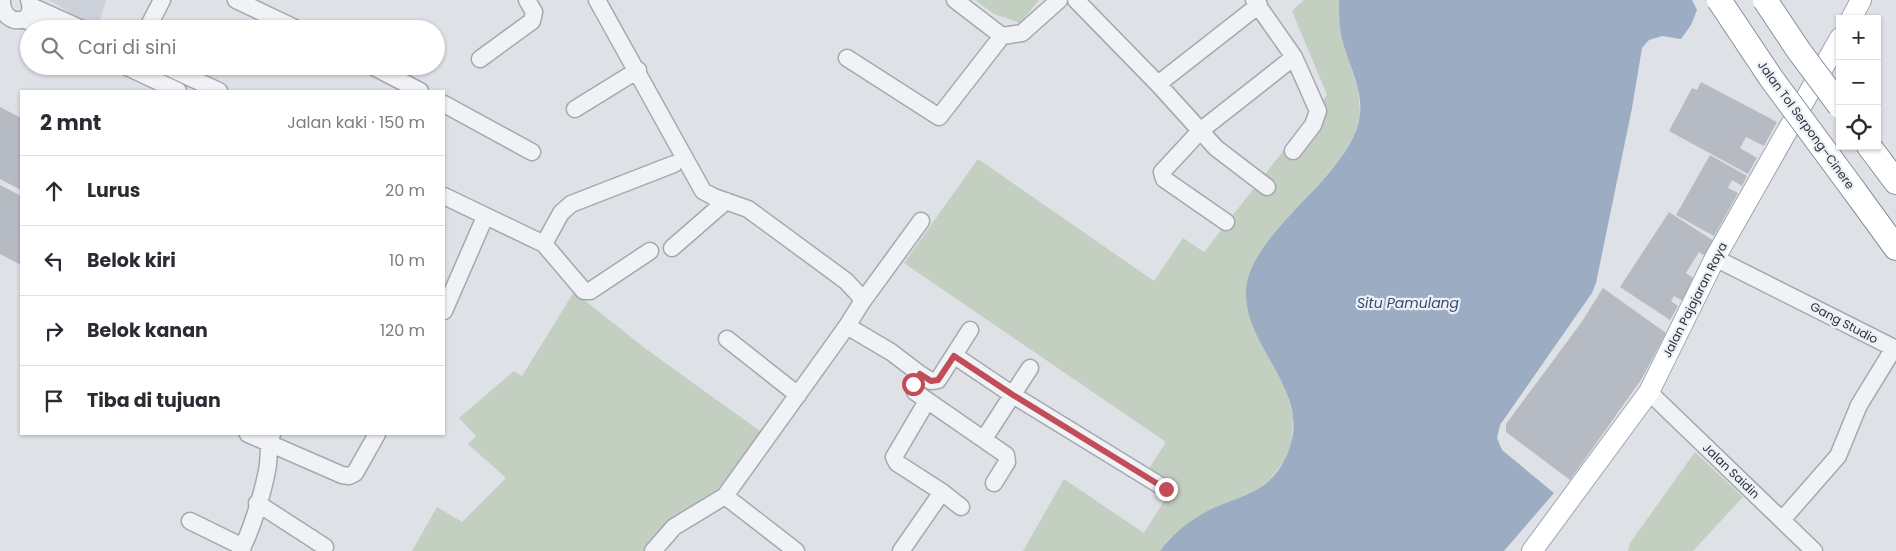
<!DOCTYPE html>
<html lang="id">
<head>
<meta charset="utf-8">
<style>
  body { margin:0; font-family:Poppins,sans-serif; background:#f7f7f7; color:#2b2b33 }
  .controls { position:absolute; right:15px; top:15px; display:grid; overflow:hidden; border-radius:0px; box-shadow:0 1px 4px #0004 }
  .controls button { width:45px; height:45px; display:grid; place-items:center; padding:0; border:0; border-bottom:1px solid #e1e1e2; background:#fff; color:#2b2b33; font:25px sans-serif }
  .stop { position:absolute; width:15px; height:15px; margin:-11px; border:4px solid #c14d58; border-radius:50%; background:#fff }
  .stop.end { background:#c14d58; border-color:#fff; box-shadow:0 1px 5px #0008 }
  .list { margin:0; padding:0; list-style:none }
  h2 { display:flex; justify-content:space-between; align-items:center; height:65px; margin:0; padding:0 20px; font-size:21px }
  h2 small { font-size:16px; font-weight:400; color:#7c7c81 }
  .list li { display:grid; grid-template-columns:32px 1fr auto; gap:15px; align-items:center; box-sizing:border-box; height:70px; padding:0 20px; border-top:1px solid #e1e1e2 }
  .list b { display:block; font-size:19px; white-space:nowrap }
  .list em { font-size:16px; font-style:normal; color:#7c7c81 }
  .icon { flex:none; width:28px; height:28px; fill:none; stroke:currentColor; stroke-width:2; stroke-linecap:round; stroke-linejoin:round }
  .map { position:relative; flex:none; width:1896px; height:551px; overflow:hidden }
  .search { position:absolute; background:#fff; box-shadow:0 1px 4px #0004; left:20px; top:20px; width:425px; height:55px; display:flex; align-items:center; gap:12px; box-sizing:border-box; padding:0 18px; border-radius:28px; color:#7c7c81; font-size:19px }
  .panel { position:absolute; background:#fff; box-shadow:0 1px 4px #0004; left:20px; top:90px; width:425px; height:345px; border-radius:0px }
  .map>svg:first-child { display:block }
  .built { fill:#ccd0d8 }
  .green { fill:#c3cfc0 }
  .water { fill:#9cadc3 }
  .building { fill:#b6bac3 }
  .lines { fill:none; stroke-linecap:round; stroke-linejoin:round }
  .minor-casing { stroke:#a4a8b0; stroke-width:19 }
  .major-casing { stroke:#9fa5b1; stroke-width:22 }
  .highway-casing { stroke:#878e9c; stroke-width:26 }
  .minor { stroke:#f0f2f5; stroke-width:16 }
  .major { stroke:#fff; stroke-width:20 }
  .highway { stroke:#fff; stroke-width:24 }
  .highway-bridge-casing { stroke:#878e9c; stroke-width:26; stroke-linecap:butt }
  .highway-bridge { stroke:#fff; stroke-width:24 }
  .route { stroke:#c14d58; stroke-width:6 }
  .labels { text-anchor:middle; stroke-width:4.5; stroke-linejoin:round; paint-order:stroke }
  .street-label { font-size:12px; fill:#292f3c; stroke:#edf0f4 }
  .water-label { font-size:14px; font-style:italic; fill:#374b6c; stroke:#edf0f4 }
</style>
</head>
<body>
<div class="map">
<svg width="1896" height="551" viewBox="0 0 1896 551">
  <rect width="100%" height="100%" fill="#dee1e6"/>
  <path class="built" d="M49,0H106L97,29Z"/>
  <path class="green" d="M975,0H1039L1020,23L994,14Z
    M1304,0H1339L1341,34L1358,90L1360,114L1355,134L1340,160L1274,235L1266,352L1286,389L1293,417L1292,444L1284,461L1270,479L1252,494L1223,504L1169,539L1160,551H1023L1064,479L1144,533L1171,490L1147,472L1166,442L904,263L978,159L1154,281L1183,238L1204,252L1327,95L1292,11Z
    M574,292L646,349L768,437L723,494L648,551H412L437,507L462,522L506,478L468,444L476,436L459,418L514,371L522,376Z
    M1695,452L1743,497L1693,551H1628L1630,543Z"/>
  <path class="water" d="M1339,0H1692L1697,10L1691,25L1681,39L1662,36L1649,40L1642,48L1632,108L1596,283L1592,293L1500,425L1497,438L1502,450L1554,493L1504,551H1160C1170,537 1184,525 1199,516C1231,495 1264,500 1285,459C1317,396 1249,354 1246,297C1242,234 1354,177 1360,114C1363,87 1346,60 1341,34C1339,23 1339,11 1339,0Z"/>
  <path class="building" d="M1701,82L1777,122L1764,146L1746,137L1740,148L1757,158L1748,174L1669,131L1692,88L1697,90Z
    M0,107L21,118V190L0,179Z
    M1710,155L1747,176L1742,186L1732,180L1728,188L1738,193L1714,236L1676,215Z
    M0,185L21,196V265L0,254Z
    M1669,212L1717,243L1707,257L1699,252L1686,273L1696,280L1683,301L1674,296L1671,301L1678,306L1670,320L1620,287Z
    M1603,288L1666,333L1641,380L1570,480L1506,432V424L1581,323Z"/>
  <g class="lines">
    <g class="minor-casing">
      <path id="minor" d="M2,0C0,27 38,27 29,0
        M236,0L297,29
        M597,0L703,191L714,197L748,209L846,281L859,295L862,302L847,326L725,496L674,527L653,551
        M955,0L1002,36L1022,33L1059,0
        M1076,0L1158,84L1216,148L1267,187
        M1254,0L1294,57L1318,111L1313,125L1293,151
        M31,6L82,29
        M24,19L44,29
        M147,29L162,0
        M847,58L939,117L1002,36
        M480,59L532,21L534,12L527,0
        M125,66L178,91
        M165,66L219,91
        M372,66L420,91
        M1158,84L1259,5
        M444,104L532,152
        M575,109L638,70
        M444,196L544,244L561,213L571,204L674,164
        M1226,222L1164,179L1162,172L1200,131L1294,57
        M544,244L584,291H590L650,251
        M672,248L726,201
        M1715,258L1894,348L1859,405L1838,456L1782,520
        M862,302L921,221
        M444,311L485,217
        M847,326L891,352L920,374L913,384L915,392L1006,455L1007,462L994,483
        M727,339L798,395
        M955,356L1013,395L1166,489
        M920,374L931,381L938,380L970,330
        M1649,392L1814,551
        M927,401L894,457L897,463L942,492
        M248,434L342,475L349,476L355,473L377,434
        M987,434L1030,368
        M725,496L796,551
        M257,503L325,547
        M190,521L243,547
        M240,551C251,534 265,485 268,465C269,453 268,444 272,434
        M901,551L942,492L961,507"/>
    </g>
    <g class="major-casing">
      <path id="major" d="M1851,19L1861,0
        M1532,551L1649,392L1715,258L1840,38"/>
    </g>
    <g class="highway-casing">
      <path id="highway" d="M1869,146L1896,182
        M1853,189L1896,248"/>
    </g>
    <use href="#minor" class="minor"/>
    <use href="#major" class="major"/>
    <use href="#highway" class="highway"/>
    <g class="highway-bridge-casing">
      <path id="highway-bridge" d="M1719,0L1771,78L1853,189
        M1765,0L1799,51L1840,106"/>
    </g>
    <use href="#highway-bridge" class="highway-bridge"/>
  </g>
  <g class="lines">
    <path class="route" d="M913,384L920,374L931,381L938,380L954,356L1013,395L1166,489"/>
  </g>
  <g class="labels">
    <g class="street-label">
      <text transform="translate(1806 125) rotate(54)" y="4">Jalan Tol Serpong–Cinere</text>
      <text transform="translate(1695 300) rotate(-63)" y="4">Jalan Pajajaran Raya</text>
      <text transform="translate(1844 323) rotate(28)" y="4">Gang Studio</text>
      <text transform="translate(1731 471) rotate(44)" y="4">Jalan Saidin</text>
    </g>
    <g class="water-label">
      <text x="1408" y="308">Situ Pamulang</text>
    </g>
  </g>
</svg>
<div class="controls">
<button>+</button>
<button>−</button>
<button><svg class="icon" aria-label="locate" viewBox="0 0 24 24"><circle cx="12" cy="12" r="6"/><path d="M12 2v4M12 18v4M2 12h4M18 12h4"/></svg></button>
</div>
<div class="stop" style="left:913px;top:384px"></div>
<div class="stop end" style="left:1166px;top:489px"></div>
<div class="search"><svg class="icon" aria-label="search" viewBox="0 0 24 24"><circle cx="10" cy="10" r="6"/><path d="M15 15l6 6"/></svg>Cari di sini</div>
<section class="panel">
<h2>2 mnt<small>Jalan kaki · 150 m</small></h2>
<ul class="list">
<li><svg class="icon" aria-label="ahead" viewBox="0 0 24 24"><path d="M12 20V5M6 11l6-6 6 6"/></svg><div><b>Lurus</b></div><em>20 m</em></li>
<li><svg class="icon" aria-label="left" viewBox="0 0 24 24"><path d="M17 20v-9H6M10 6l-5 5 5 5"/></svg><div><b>Belok kiri</b></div><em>10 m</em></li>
<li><svg class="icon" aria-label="right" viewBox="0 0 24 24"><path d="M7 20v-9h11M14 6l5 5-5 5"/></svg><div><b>Belok kanan</b></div><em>120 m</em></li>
<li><svg class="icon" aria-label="arrive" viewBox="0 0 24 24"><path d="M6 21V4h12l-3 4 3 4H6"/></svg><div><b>Tiba di tujuan</b></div></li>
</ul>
</section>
</div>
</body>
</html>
